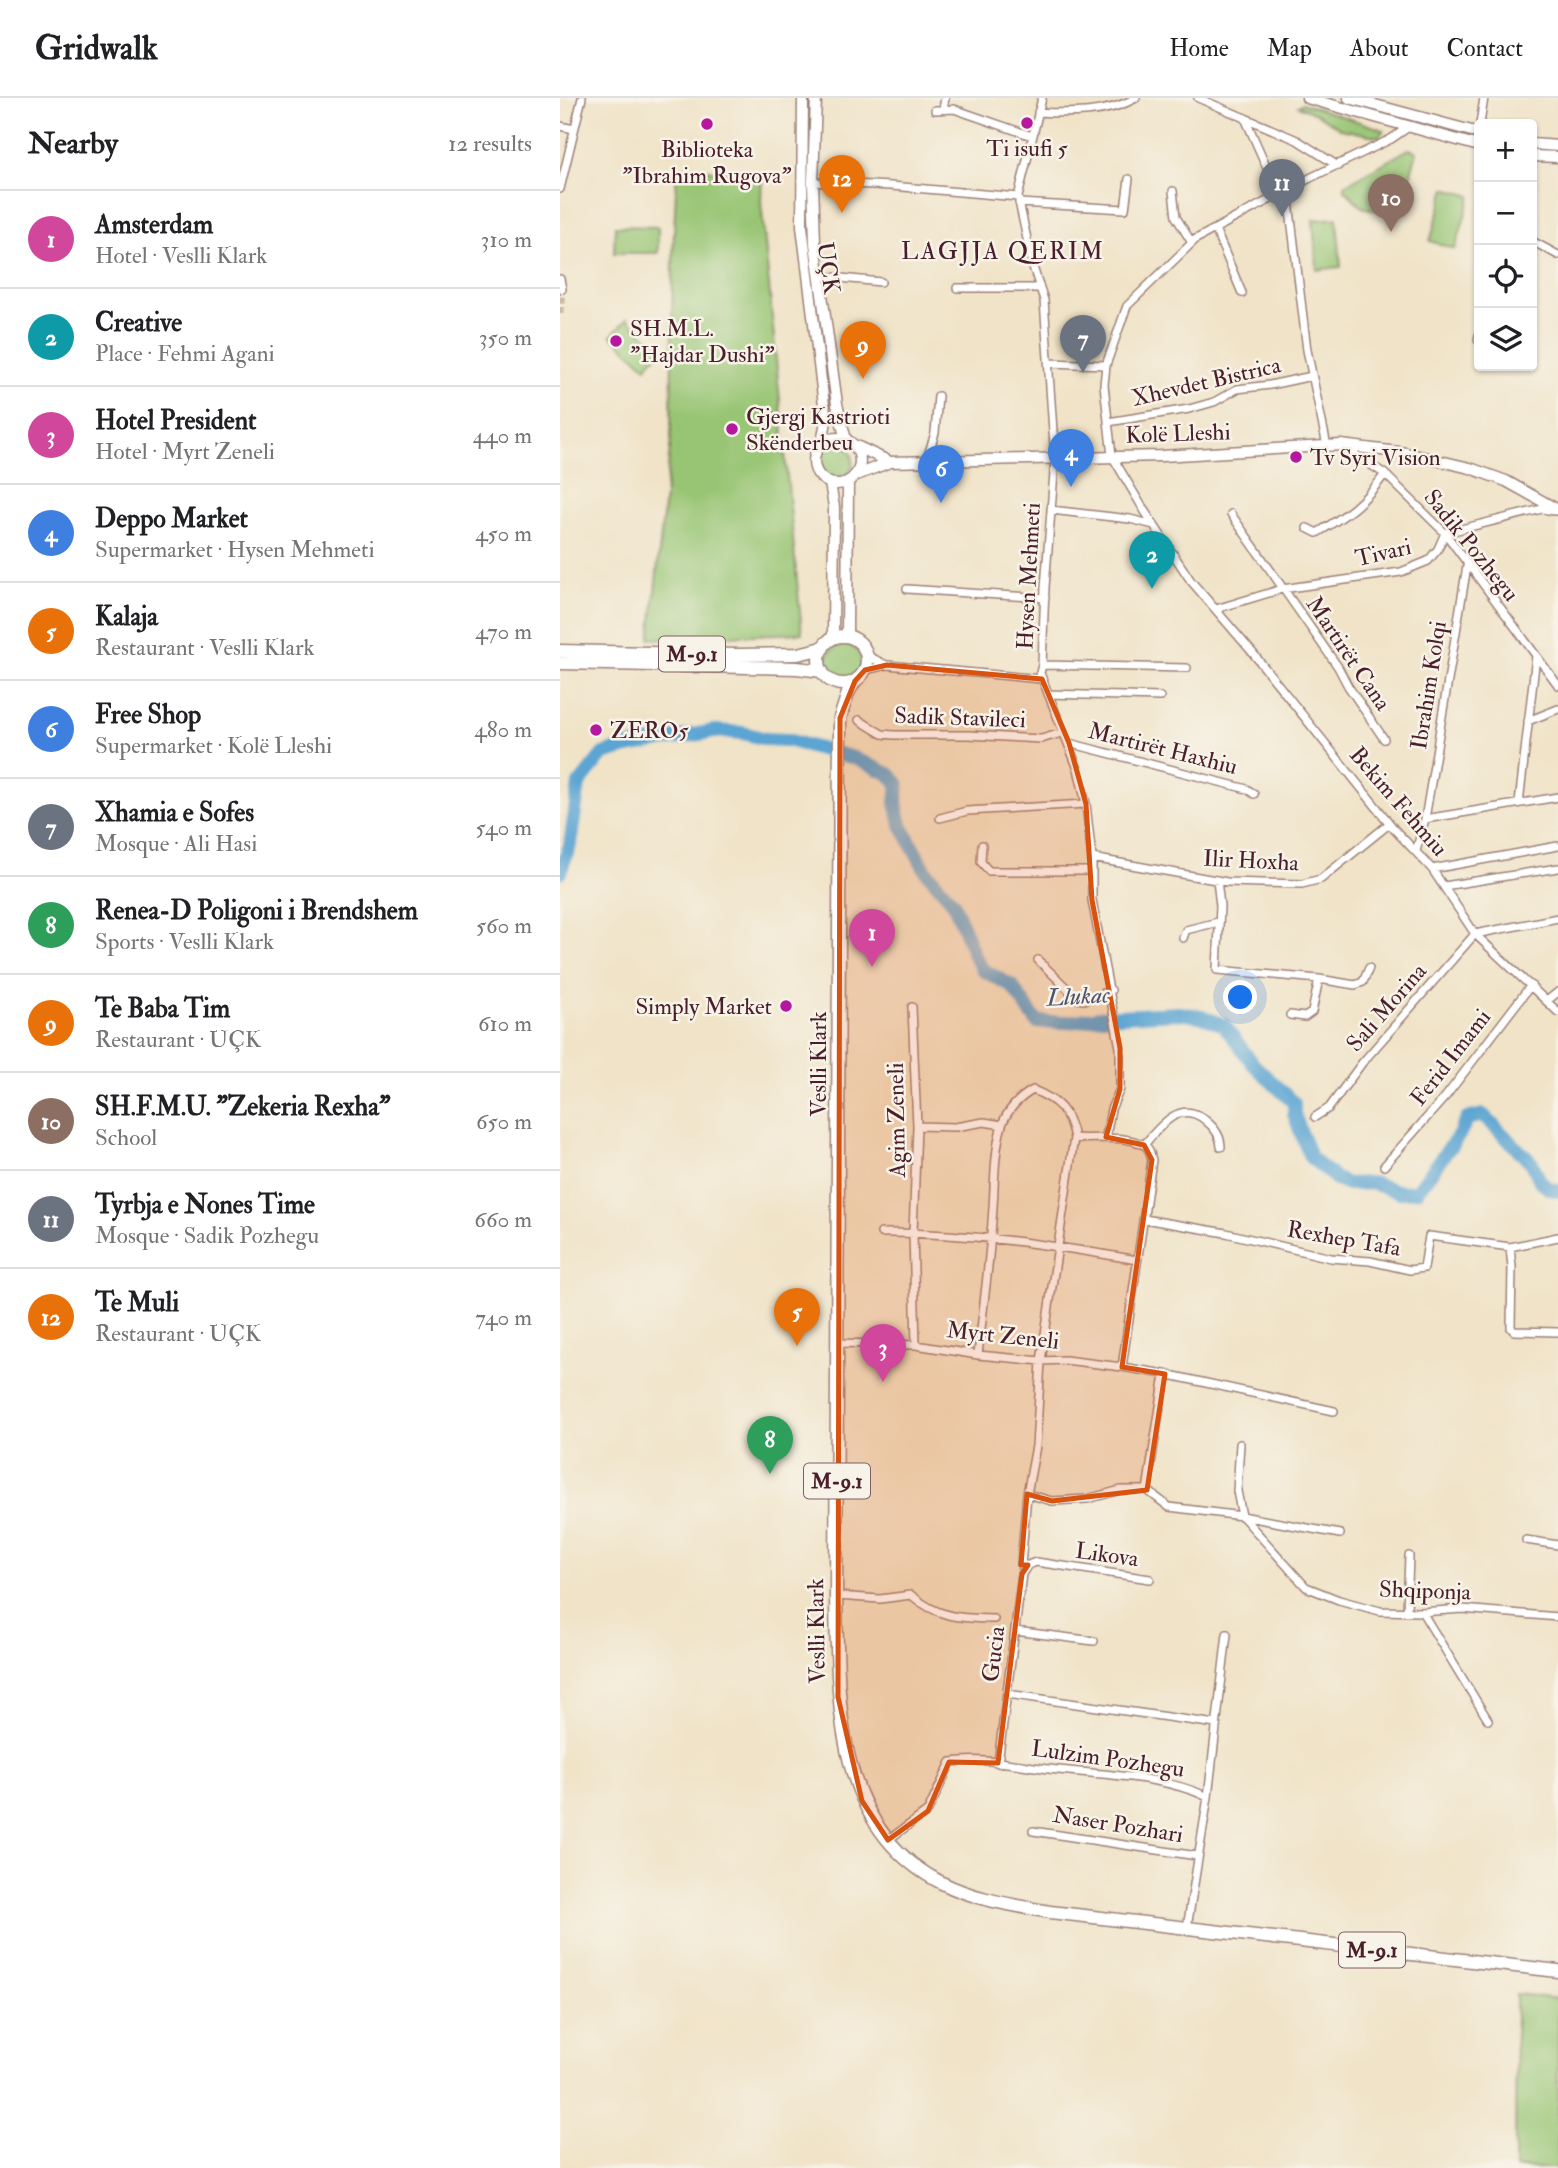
<!DOCTYPE html>
<html lang="en">
<head>
<meta charset="utf-8">
<style>
  body { margin:0; font-family:"IM FELL Double Pica",serif; background:#f6f6f6; color:#202124 }
  .controls { position:absolute; right:21px; top:21px; display:grid; overflow:hidden; border-radius:7px; box-shadow:0 2px 5px #0004 }
  .controls button { width:63px; height:63px; display:grid; place-items:center; padding:0; border:0; border-bottom:2px solid #e0e0e0; background:#fff; color:#202124; font:35px sans-serif }
  .you { position:absolute; left:681px; top:900px; width:24px; height:24px; margin:-18px; border:5px solid #fff; border-radius:50%; background:#1a73e8; box-shadow:0 0 0 10px #1a73e833 }
  .badge { display:grid; place-items:center; width:46px; height:46px; border-radius:50%; background:#1a73e8; color:#fff; font-size:23px; font-weight:700 }
  .pin { position:absolute; translate:-50% -58px; filter:drop-shadow(0 2px 4px #0008) }
  .pin::after { content:''; position:absolute; top:37px; width:24px; height:21px; background:inherit; clip-path:polygon(0 0,100% 0,50% 100%) }
  .list { margin:0; padding:0; list-style:none }
  h2 { display:flex; justify-content:space-between; align-items:center; height:91px; margin:0; padding:0 28px; font-size:30px }
  h2 small { font-size:23px; font-weight:400; color:#757577 }
  .list li { display:grid; grid-template-columns:46px 1fr auto; gap:21px; align-items:center; box-sizing:border-box; height:98px; padding:0 28px; border-top:2px solid #e0e0e0 }
  .list b { display:block; font-size:26px; white-space:nowrap }
  .list p { margin:0; font-size:23px; white-space:nowrap; color:#757577 }
  .list em { font-size:23px; font-style:normal; color:#757577 }
  .icon { flex:none; width:38px; height:38px; fill:none; stroke:currentColor; stroke-width:2; stroke-linecap:round; stroke-linejoin:round }
  .map { position:relative; flex:none; width:998px; height:2070px; overflow:hidden }
  header { display:flex; align-items:center; gap:42px; box-sizing:border-box; height:98px; padding:0 35px; background:#fff; border-bottom:2px solid #e0e0e0 }
  header strong { font-size:33px }
  nav { display:flex; gap:38px; margin-inline-start:auto; font-size:24px }
  main { display:flex }
  aside { flex:1; background:#fff }
  .map>svg:first-child { display:block }
  .green { fill:#98c573; stroke:#71724f; stroke-width:2 }
  .lines { fill:none; stroke-linecap:round; stroke-linejoin:round }
  .river { stroke:#5ba4d2; stroke-width:14 }
  .street-tunnel { stroke:#cfbca8; stroke-width:7; stroke-dasharray:7 3.5; stroke-linecap:butt }
  .street-casing { stroke:#9d8179; stroke-width:10 }
  .secondary-casing { stroke:#9d8179; stroke-width:13 }
  .primary-casing { stroke:#9d8179; stroke-width:15 }
  .street { stroke:#fff; stroke-width:7 }
  .secondary { stroke:#fff; stroke-width:10 }
  .primary { stroke:#fff; stroke-width:12 }
  .marked { fill:#d8530f; fill-opacity:0.2; stroke:#d8530f; stroke-width:5; stroke-linejoin:round }
  .poi-dot { fill:#b5179e; stroke:#f7f3e8; stroke-width:2.5 }
  .labels { text-anchor:middle; stroke-width:5; stroke-linejoin:round; paint-order:stroke }
  .shield { fill:#f7f3e8; stroke:#7e5f64; stroke-width:2 }
  .shield-label { font-size:21px; font-weight:bold; fill:#4a1f2b }
  .poi-label { font-size:23px; fill:#4a1f2b; stroke:#f7f3e8; text-anchor:start }
  .street-label { font-size:23px; fill:#4a1f2b; stroke:#f7f3e8 }
  .neighbourhood-label { font-size:24px; letter-spacing:2px; fill:#4a1f2b; stroke:#f7f3e8 }
  .water-label { font-size:24px; font-style:italic; fill:#51546e; stroke:#f7f3e8 }
</style>
</head>
<body>
<header>
<strong>Gridwalk</strong>
<nav><a>Home</a><a>Map</a><a>About</a><a>Contact</a></nav>
</header>
<main>
<aside>
<h2>Nearby<small>12 results</small></h2>
<ul class="list">
<li><span class="badge" style="background:#d1479c">1</span><div><b>Amsterdam</b><p>Hotel · Veslli Klark</p></div><em>310 m</em></li>
<li><span class="badge" style="background:#0f9aa8">2</span><div><b>Creative</b><p>Place · Fehmi Agani</p></div><em>350 m</em></li>
<li><span class="badge" style="background:#d1479c">3</span><div><b>Hotel President</b><p>Hotel · Myrt Zeneli</p></div><em>440 m</em></li>
<li><span class="badge" style="background:#3f7fe0">4</span><div><b>Deppo Market</b><p>Supermarket · Hysen Mehmeti</p></div><em>450 m</em></li>
<li><span class="badge" style="background:#e8710a">5</span><div><b>Kalaja</b><p>Restaurant · Veslli Klark</p></div><em>470 m</em></li>
<li><span class="badge" style="background:#3f7fe0">6</span><div><b>Free Shop</b><p>Supermarket · Kolë Lleshi</p></div><em>480 m</em></li>
<li><span class="badge" style="background:#6b7280">7</span><div><b>Xhamia e Sofes</b><p>Mosque · Ali Hasi</p></div><em>540 m</em></li>
<li><span class="badge" style="background:#2e9e5b">8</span><div><b>Renea-D Poligoni i Brendshem</b><p>Sports · Veslli Klark</p></div><em>560 m</em></li>
<li><span class="badge" style="background:#e8710a">9</span><div><b>Te Baba Tim</b><p>Restaurant · UÇK</p></div><em>610 m</em></li>
<li><span class="badge" style="background:#8d6e63">10</span><div><b>SH.F.M.U. &quot;Zekeria Rexha&quot;</b><p>School</p></div><em>650 m</em></li>
<li><span class="badge" style="background:#6b7280">11</span><div><b>Tyrbja e Nones Time</b><p>Mosque · Sadik Pozhegu</p></div><em>660 m</em></li>
<li><span class="badge" style="background:#e8710a">12</span><div><b>Te Muli</b><p>Restaurant · UÇK</p></div><em>740 m</em></li>
</ul>
</aside>
<div class="map">
<svg width="998" height="2070" viewBox="0 0 998 2070">
  <rect width="100%" height="100%" fill="#f7f3e8"/>
  <filter id="ink" filterUnits="userSpaceOnUse"><feTurbulence type="fractalNoise" baseFrequency=".0143" numOctaves="2"/><feDisplacementMap in="SourceGraphic" scale="14" xChannelSelector="R" yChannelSelector="G"/><feConvolveMatrix kernelMatrix="1 2 1 2 8 2 1 2 1" color-interpolation-filters="sRGB"/></filter>
  <filter id="wash" filterUnits="userSpaceOnUse"><feTurbulence type="fractalNoise" baseFrequency=".00686" numOctaves="4" result="noise"/><feDisplacementMap in="SourceGraphic" scale="28" xChannelSelector="R" yChannelSelector="G"/><feGaussianBlur stdDeviation="1.57" result="paint"/><feColorMatrix in="noise" values="0 0 0 0 0 0 0 0 0 0 0 0 0 0 0 0 0 1.4 0 .05"/><feComposite in="paint" operator="in"/></filter>
  <g filter="url(#wash)">
    <rect width="100%" height="100%" fill="#f0e3c7"/>
    <path class="green" d="M742,5L824,32L819,39L781,31L758,17L738,8Z
      M849,51L857,54L839,118L802,109L785,92V87Z
      M117,69L202,78L201,103L242,535L90,541L111,341L113,156Z
      M886,90L911,98L895,151L870,143Z
      M777,120L781,169L757,172L753,122Z
      M55,128L98,129V155H54Z
      M67,221L101,252L86,269L51,238Z
      M259 363a17 17 0 1 1 34 0a17 17 0 1 1-34 0Z
      M267 563a17 17 0 1 1 34 0a17 17 0 1 1-34 0Z
      M956,1896L998,1901V2070H955Z"/>
    <g class="lines">
      <path class="river" d="M0,774L10,747L19,686L43,656L67,649L155,633L183,635L206,641L227,642L294,660L329,676L334,681L338,686L336,705L341,727L366,773L393,804L414,857L423,872L452,888L477,924H509L540,919L618,915L640,918L664,927L693,966L734,1005V1016L750,1059L776,1081L788,1086L812,1085L840,1094L857,1093L899,1037L907,1021L923,1017L972,1065L980,1083L988,1090L998,1093"/>
    </g>
  </g>
  <g filter="url(#ink)">
    <g class="lines">
      <path class="street-tunnel" d="M0,216L2,191"/>
      <g class="street-casing">
        <path id="street" d="M482,0L458,99L473,169L484,202L495,362L485,489L482,567L480,575L518,671L526,706L532,760V802L560,950V991L551,1011L546,1039
          M638,0L737,42L778,68
          M383,11L385,0
          M375,12L394,11L472,38
          M478,14C511,16 547,16 576,0
          M685,20L719,97L729,104L747,252L767,348
          M920,26L924,0
          M0,28L14,31
          M850,28L831,41L750,80L636,141L567,208L546,267L544,287L552,358L584,412L631,483L692,554L834,731L872,771L915,836L998,914
          M253,84L331,88L458,99
          M0,91L22,0
          M613,93L616,119L632,145
          M459,105L565,111L569,81
          M655,131L682,195
          M972,143L998,157
          M261,178L321,184
          M0,181L2,191
          M397,190H479
          M918,242L919,237
          M489,265L546,267
          M548,324L629,311L654,304L677,291L710,287L752,278
          M785,350L825,376L885,435L998,587
          M366,364L375,335L378,298
          M491,412L570,421L594,427
          M671,416L778,569L788,588L824,641
          M747,430L757,435C788,416 803,406 825,376
          M347,491L485,500
          M656,511L722,491L841,474L868,463L878,451L885,435L982,411L994,413
          M306,557L326,567
          M482,567L627,570
          M305,572L327,567L482,581
          M488,596L600,599
          M299,622L322,636L334,637H409L481,641L502,635
          M968,623L998,611
          M509,645L687,691L694,696
          M959,705L976,558
          M380,720L407,713L526,706
          M865,721L998,699
          M422,747L421,764L429,773H531
          M856,753L865,721L907,468
          M532,760L667,784L742,786L761,781L829,726
          M872,771L998,748
          M657,782L660,808L657,872L759,881L752,914L745,919L730,917
          M884,788L998,770
          M623,840L626,832L658,824
          M478,862L518,901L524,902L551,892
          M759,881L795,887L803,884L809,870
          M988,902L998,894
          M352,909L357,1028L353,1135L356,1247
          M755,1019L769,1010L802,965L915,836L998,820
          M357,1028L395,1029L424,1024L442,1027
          M514,1040C535,1042 564,1036 584,1047C590,1050 590,1056 592,1062L562,1269
          M584,1047C600,1028 620,1001 645,1022C654,1029 661,1038 661,1049
          M824,1068L886,998L971,887
          M584,1121L666,1135L771,1160L810,1163L850,1172L864,1170L869,1138L950,1149L998,1139
          M321,1135C407,1134 492,1147 577,1162
          M950,1149L952,1169L951,1230L954,1233L998,1234
          M277,1245L356,1247L418,1257L481,1263L505,1262L562,1269L605,1276L774,1313
          M418,1257C423,1212 429,1168 432,1123C435,1092 433,1058 442,1027C447,1012 460,999 473,992C498,1002 509,1013 514,1040L481,1263L476,1348L467,1396L461,1467H468
          M680,1346L677,1393L682,1418
          M587,1392L609,1409L682,1418L780,1436
          M587,1392L605,1276
          M467,1396L492,1403L527,1401L561,1392H587
          M682,1418L746,1489L779,1502L820,1513L862,1514L902,1511L998,1519
          M966,1442L998,1447
          M276,1498L320,1501L351,1497C379,1520 398,1520 434,1521
          M847,1514L849,1458
          M862,1514L928,1622
          M455,1533L534,1543
          M447,1596L656,1626
          M438,1665L462,1476L468,1467L476,1464L590,1481
          M648,1699L667,1536
          M473,1733L637,1758
          M328,1742L368,1713L391,1664C422,1659 458,1667 489,1671C539,1677 602,1677 648,1699L627,1830"/>
      </g>
      <g class="secondary-casing">
        <path id="secondary" d="M243,0L242,128L266,323L262,345
          M256,0L253,84L255,145L277,306L286,342
          M747,0L919,48
          M789,0L919,35
          M972,46L998,48
          M972,58L998,59
          M254 363a23 23 0 1 1 46 0a23 23 0 1 1-46 0Z
          M294,347L330,364
          M294,378L330,364L602,358L781,347L846,355L910,370L946,383L998,412
          M270,385L274,409L273,541
          M287,539L288,383"/>
      </g>
      <g class="primary-casing">
        <path id="primary" d="M259 562a24 24 0 1 1 48 0a24 24 0 1 1-48 0Z
          M0,553L178,557L238,556L263,550
          M0,565L237,570L262,573
          M295,583L288,595L280,620L276,1498C278,1602 273,1730 382,1785C416,1802 454,1807 490,1814L998,1873"/>
      </g>
      <use href="#street" class="street"/>
      <use href="#secondary" class="secondary"/>
      <use href="#primary" class="primary"/>
    </g>
  </g>
  <path class="marked" d="M327,567L482,581L509,645L526,706L532,802L560,950V991L546,1039L584,1047L592,1062L562,1269L605,1276L587,1392L492,1403L467,1396L461,1467H468L462,1476L438,1665L389,1664L368,1713L328,1742L302,1703L278,1599L280,620L295,583L305,572Z"/>
  <g class="poi-dot">
    <circle cx="467" cy="25" r="7"/>
    <circle cx="147" cy="26" r="7"/>
    <circle cx="56" cy="243" r="7"/>
    <circle cx="172" cy="331" r="7"/>
    <circle cx="736" cy="359" r="7"/>
    <circle cx="36" cy="632" r="7"/>
    <circle cx="226" cy="908" r="7"/>
  </g>
  <g class="labels">
    <g class="shield">
      <rect x="99" y="538.5" width="66" height="35" rx="5"/>
      <rect x="244" y="1365.5" width="66" height="35" rx="5"/>
      <rect x="779" y="1834.5" width="66" height="35" rx="5"/>
    </g>
    <g class="shield-label">
      <text x="132" y="563">M-9.1</text>
      <text x="277" y="1390">M-9.1</text>
      <text x="812" y="1859">M-9.1</text>
    </g>
    <g class="poi-label">
      <text x="467" y="58" text-anchor="middle">Ti isufi 5</text>
      <text x="147" y="59" text-anchor="middle">Biblioteka<tspan x="147" dy="26">"Ibrahim Rugova"</tspan></text>
      <text x="70" y="238">SH.M.L.<tspan x="70" dy="26">"Hajdar Dushi"</tspan></text>
      <text x="186" y="326">Gjergj Kastrioti<tspan x="186" dy="26">Skënderbeu</tspan></text>
      <text x="750" y="367">Tv Syri Vision</text>
      <text x="50" y="640">ZERO5</text>
      <text x="212" y="916" text-anchor="end">Simply Market</text>
    </g>
    <g class="street-label">
      <text transform="translate(269 170) rotate(82)" y="8">UÇK</text>
      <text transform="translate(646 283) rotate(-13)" y="8">Xhevdet Bistrica</text>
      <text transform="translate(618 335) rotate(-2)" y="8">Kolë Lleshi</text>
      <text transform="translate(912 447) rotate(51)" y="8">Sadik Pozhegu</text>
      <text transform="translate(823 454) rotate(-13)" y="8">Tivari</text>
      <text transform="translate(468 478) rotate(-87)" y="8">Hysen Mehmeti</text>
      <text transform="translate(789 555) rotate(56)" y="8">Martirët Cana</text>
      <text transform="translate(868 587) rotate(-81)" y="8">Ibrahim Kolqi</text>
      <text transform="translate(400 619) rotate(2)" y="8">Sadik Stavileci</text>
      <text transform="translate(603 650) rotate(14)" y="8">Martirët Haxhiu</text>
      <text transform="translate(839 703) rotate(49)" y="8">Bekim Fehmiu</text>
      <text transform="translate(691 762) rotate(3)" y="8">Ilir Hoxha</text>
      <text transform="translate(826 909) rotate(-49)" y="8">Sali Morina</text>
      <text transform="translate(890 959) rotate(-52)" y="8">Ferid Imami</text>
      <text transform="translate(258 966) rotate(-90)" y="8">Veslli Klark</text>
      <text transform="translate(336 1022) rotate(-91)" y="8">Agim Zeneli</text>
      <text transform="translate(784 1140) rotate(10)" y="8">Rexhep Tafa</text>
      <text transform="translate(443 1237) rotate(6)" y="8">Myrt Zeneli</text>
      <text transform="translate(547 1456) rotate(8)" y="8">Likova</text>
      <text transform="translate(865 1492) rotate(2)" y="8">Shqiponja</text>
      <text transform="translate(256 1533) rotate(-91)" y="8">Veslli Klark</text>
      <text transform="translate(433 1556) rotate(-83)" y="8">Gucia</text>
      <text transform="translate(548 1660) rotate(8)" y="8">Lulzim Pozhegu</text>
      <text transform="translate(558 1726) rotate(9)" y="8">Naser Pozhari</text>
    </g>
    <g class="neighbourhood-label">
      <text x="443" y="161">LAGJJA QERIM</text>
    </g>
    <g class="water-label">
      <text transform="translate(518 898) rotate(-3)" y="8">Llukac</text>
    </g>
  </g>
</svg>
<div class="controls">
<button>+</button>
<button>−</button>
<button><svg class="icon" aria-label="locate" viewBox="0 0 24 24"><circle cx="12" cy="12" r="6"/><path d="M12 2v4M12 18v4M2 12h4M18 12h4"/></svg></button>
<button><svg class="icon" aria-label="layers" viewBox="0 0 24 24"><path d="M12 4l9 5-9 5-9-5zM3 14l9 5 9-5"/></svg></button>
</div>
<div class="you"></div>
<div class="pin badge" style="left:312px;top:869px;background:#d1479c">1</div>
<div class="pin badge" style="left:592px;top:491px;background:#0f9aa8">2</div>
<div class="pin badge" style="left:323px;top:1284px;background:#d1479c">3</div>
<div class="pin badge" style="left:511px;top:389px;background:#3f7fe0">4</div>
<div class="pin badge" style="left:237px;top:1248px;background:#e8710a">5</div>
<div class="pin badge" style="left:381px;top:405px;background:#3f7fe0">6</div>
<div class="pin badge" style="left:523px;top:275px;background:#6b7280">7</div>
<div class="pin badge" style="left:210px;top:1376px;background:#2e9e5b">8</div>
<div class="pin badge" style="left:303px;top:281px;background:#e8710a">9</div>
<div class="pin badge" style="left:831px;top:134px;background:#8d6e63">10</div>
<div class="pin badge" style="left:722px;top:119px;background:#6b7280">11</div>
<div class="pin badge" style="left:282px;top:115px;background:#e8710a">12</div>
</div>
</main>
</body>
</html>
